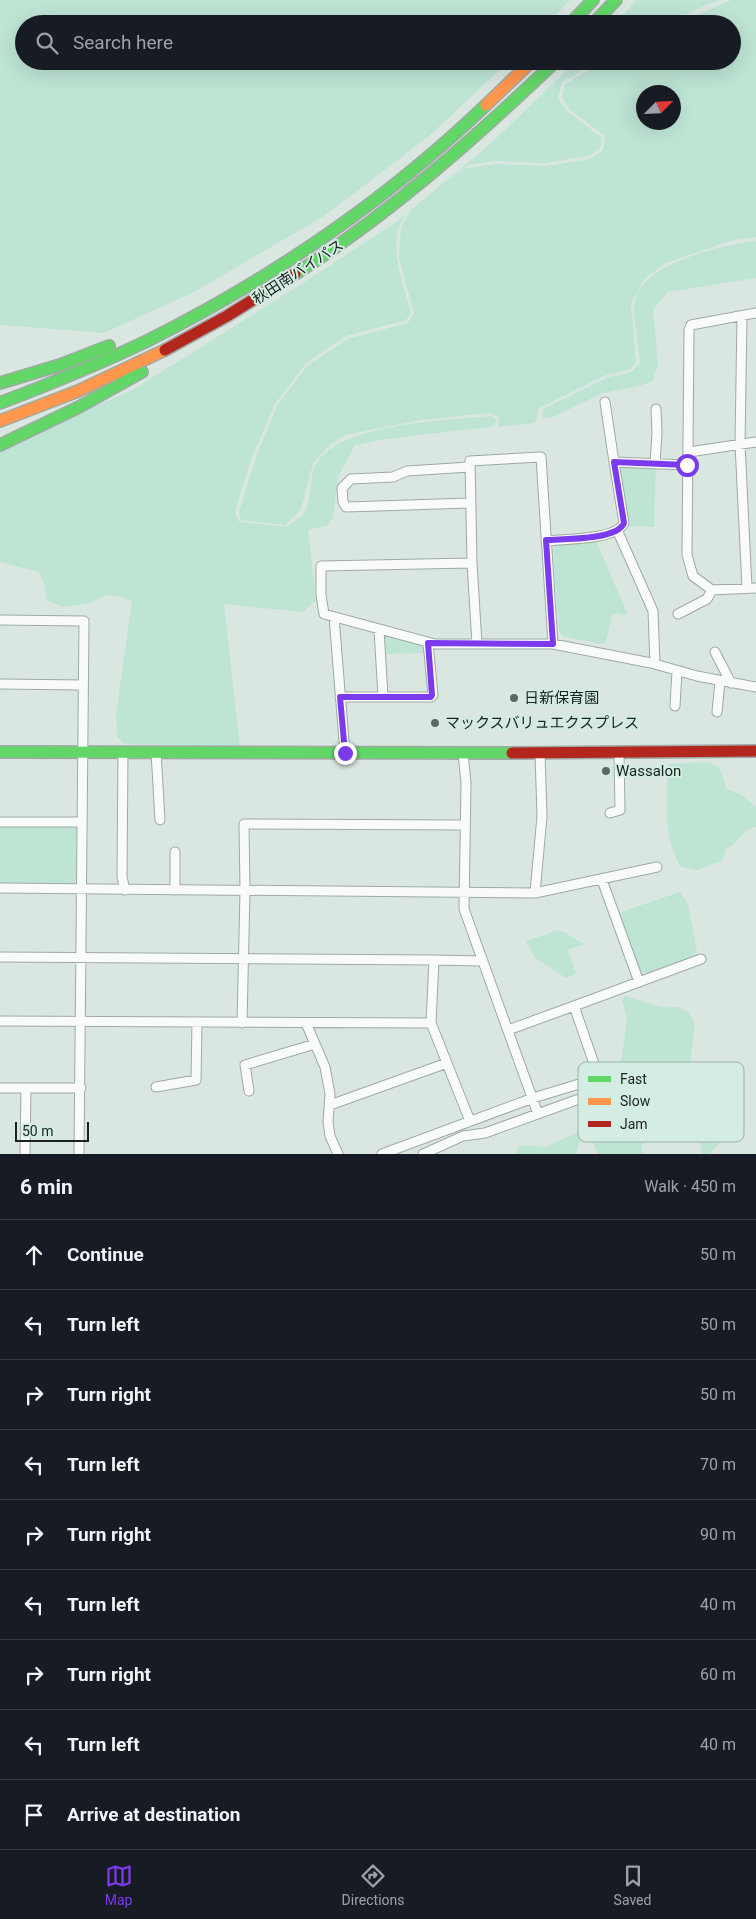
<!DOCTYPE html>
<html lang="en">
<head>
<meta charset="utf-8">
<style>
  body { margin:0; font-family:Roboto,"Noto Sans JP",sans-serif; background:#20242c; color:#f1f3f6 }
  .compass { position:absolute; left:636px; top:85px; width:45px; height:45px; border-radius:50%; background:#171b24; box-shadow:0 5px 20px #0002; rotate:66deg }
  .scale { position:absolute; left:15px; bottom:12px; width:74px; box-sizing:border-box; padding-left:5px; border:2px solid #1a231f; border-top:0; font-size:14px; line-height:18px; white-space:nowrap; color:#1a231f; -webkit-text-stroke:4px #d4ede2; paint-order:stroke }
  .stop { position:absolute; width:15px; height:15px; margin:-11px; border:4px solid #7c3aed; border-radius:50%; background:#fff }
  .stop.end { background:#7c3aed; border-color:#fff; box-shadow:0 1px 5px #0008 }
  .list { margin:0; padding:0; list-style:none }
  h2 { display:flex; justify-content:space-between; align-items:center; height:65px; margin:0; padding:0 20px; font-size:21px }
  h2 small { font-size:16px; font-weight:400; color:#9ea1a6 }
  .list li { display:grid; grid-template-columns:32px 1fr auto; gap:15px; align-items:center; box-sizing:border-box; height:70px; padding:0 20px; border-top:1px solid #363941 }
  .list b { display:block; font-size:19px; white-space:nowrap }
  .list em { font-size:16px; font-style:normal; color:#9ea1a6 }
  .icon { flex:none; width:28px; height:28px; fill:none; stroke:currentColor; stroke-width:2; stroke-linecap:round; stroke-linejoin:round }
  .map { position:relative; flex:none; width:756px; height:1154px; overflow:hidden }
  .search { position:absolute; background:#171b24; box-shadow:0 5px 20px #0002; left:15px; right:15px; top:15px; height:55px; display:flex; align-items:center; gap:12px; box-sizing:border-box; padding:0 18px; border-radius:28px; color:#9ea1a6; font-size:19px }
  .sheet { height:695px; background:#171b24 }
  nav { display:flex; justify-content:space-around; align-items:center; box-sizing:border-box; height:70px; border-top:1px solid #363941; background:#171b24; font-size:14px; color:#9ea1a6 }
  nav a { display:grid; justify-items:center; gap:2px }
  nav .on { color:#7c3aed }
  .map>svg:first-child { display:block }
  .green { fill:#bee4d4; fill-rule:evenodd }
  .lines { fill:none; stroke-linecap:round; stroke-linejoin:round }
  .street-casing { stroke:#9fa9a4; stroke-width:11 }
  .fast-casing { stroke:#9fa9a4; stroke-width:14 }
  .slow-casing { stroke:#9fa9a4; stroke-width:14 }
  .jam-casing { stroke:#9fa9a4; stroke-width:14 }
  .street { stroke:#f9fbfa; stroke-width:9 }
  .fast { stroke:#63d668; stroke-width:11 }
  .slow { stroke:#ff974d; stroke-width:11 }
  .jam { stroke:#b3261e; stroke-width:11 }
  .route { stroke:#7c3aed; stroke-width:6 }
  .poi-dot { fill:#5d6863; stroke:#d4ede2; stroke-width:2 }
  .labels { text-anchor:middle; stroke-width:4; stroke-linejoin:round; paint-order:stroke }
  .street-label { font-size:15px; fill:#1a231f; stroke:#d4ede2 }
  .poi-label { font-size:15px; fill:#1a231f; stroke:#d4ede2; text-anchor:start }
  .key { fill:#d4ede2; stroke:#9cb0a8; stroke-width:1 }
  .key-label { font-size:14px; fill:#1a231f }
</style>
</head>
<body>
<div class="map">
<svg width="756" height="1154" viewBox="0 0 756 1154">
  <rect width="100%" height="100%" fill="#dae7e1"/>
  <path class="green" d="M0,0H570L547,24H24V61H509L429,136L324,216L194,292L104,333L0,325Z
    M637,0H721L698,8L669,24H614Z
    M731,0H756V237L730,241L666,263L645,278L631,303L636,362L629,370L606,375L539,408L535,423L498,427L499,418L491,413L421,420L345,435L331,444L313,463L301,510L285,525L241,520L239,512L255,460L277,405L308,365L348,339L408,323L414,313L399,258L401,227L411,210C382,234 403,282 411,313L406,320L346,336L306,363L275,404L250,462L235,512L239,522L287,527C292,522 300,518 304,513C312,502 309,476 316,464C340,423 445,421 489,416L496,419L495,424L490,427L386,439L355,445L338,477L333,518L327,526L308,530L316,600L303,612L224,604L240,747L125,744L117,737L116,714L132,601L122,597L106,595L90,603L63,607L46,600L45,586L39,572L0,562V449L134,389L289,292L395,223L487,147L577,61H599L562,82L558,99L566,110L602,138L600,148L589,156L546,163L494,161L468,165L444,184L466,168L496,164L546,166L590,159L603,150L605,136L569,109L562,97L565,84L605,61H732V24H676ZM644,92H674V122H644Z
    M756,241V278L668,292L653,310L658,365L652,382L635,387L603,393L551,418L542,417L543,409L607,378L631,372L640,363C639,346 632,317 635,302C640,263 724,245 756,241Z
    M622,464L656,465L654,527L627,526L618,468Z
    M595,539L627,613L625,615L617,613L612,615L606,642L600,644L562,636L559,630L553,554L554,546L559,543Z
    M388,635L421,645L425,653L383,654L382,639Z
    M709,762L720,769L727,789L740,794L756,807V827C741,829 742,842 726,849L723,860L697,870L681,867C662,837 667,801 668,768L669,764Z
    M0,826H77L76,884H0Z
    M680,892L688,904L698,957L650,974L640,972L618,913Z
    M556,931L564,932L584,944L568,950L576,974L566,978L534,957L526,941Z
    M625,996L662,1007H677L689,1012L695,1024L689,1070L671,1101L668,1118L663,1127L647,1132L641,1150L644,1154H598L592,1140L585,1138L579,1143L576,1154H517V1148L524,1145L545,1147L587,1128L593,1119C591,1108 591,1105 601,1099L603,1087L621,1063L627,1018L622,1000Z
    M721,1068C751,1071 744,1090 736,1111C734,1117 734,1125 730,1130C724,1139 716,1145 710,1154H702L699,1137L701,1119L716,1091Z"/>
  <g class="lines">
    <g class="street-casing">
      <path id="street" d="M756,313L691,325L689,330L687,555L693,576L712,590L756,588
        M742,316L740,444L747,588
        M605,402L614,462
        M689,452L756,442
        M655,464L657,433L656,409
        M469,467L407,471L393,477L351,479L342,488L343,502L346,507L470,503
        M618,532L653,611L655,664
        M546,541C565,539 616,540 624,523L614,462L687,465
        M472,563L321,566V595L324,614L435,644H553L651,663L697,676L756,687
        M678,614L707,599L712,590
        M334,617L345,753
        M0,620L84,621L79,1154
        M379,630L383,696
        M477,644L472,563L470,461L541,457L553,644
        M715,652L731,683
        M0,684L83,685
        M340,697H431L433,695L428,643
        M675,706L677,671
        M717,712L720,681
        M123,752L122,877L125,890
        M156,752L160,820
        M463,753L466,783L464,909L538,1114
        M610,813L620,810L619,753
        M0,822H82
        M602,880L639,982
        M0,888L535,893L657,867
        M175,890V852
        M535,893L542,816L540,753
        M0,957L434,960
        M0,1021L431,1023L434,960L482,961
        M242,1023L245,891L244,824L464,825
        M306,1023L325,1067L330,1094L328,1122L330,1136L338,1154
        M431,1023L470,1121
        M508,1030L574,1006
        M156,1087L196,1080L197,1023
        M0,1088H81
        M249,1091L245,1065L315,1044
        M330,1105L447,1063
        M25,1154L26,1088
        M382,1154L533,1098L599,1078L574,1006L701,959
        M423,1154L463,1136L485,1133L593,1094"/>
    </g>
    <g class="fast-casing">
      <path id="fast" d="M570,24L593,0
        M593,24L616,0
        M295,274C390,214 475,138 556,61
        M0,383L60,365L109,346
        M0,403C50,384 99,364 147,341C269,280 387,200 486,105
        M0,445L79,407L142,372
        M0,752L512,753"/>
    </g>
    <g class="slow-casing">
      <path id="slow" d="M486,105L532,61
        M0,421L78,391L165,350"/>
    </g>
    <g class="jam-casing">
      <path id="jam" d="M165,350L227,316L295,274
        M512,753L756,751"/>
    </g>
    <use href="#street" class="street"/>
    <use href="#fast" class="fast"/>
    <use href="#slow" class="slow"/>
    <use href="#jam" class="jam"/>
  </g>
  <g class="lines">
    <path class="route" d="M345,753L340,697H431L432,695L428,643L553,644L546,540C565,539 617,540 624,523L614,462L687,465"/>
  </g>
  <g class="poi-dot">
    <circle cx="514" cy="698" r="5"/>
    <circle cx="435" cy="723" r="5"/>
    <circle cx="606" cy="771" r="5"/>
  </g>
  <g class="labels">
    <g class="street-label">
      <text transform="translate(298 272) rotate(-33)" y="5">秋田南バイパス</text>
    </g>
    <g class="poi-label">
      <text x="524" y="703">日新保育園</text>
      <text x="445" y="728">マックスバリュエクスプレス</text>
      <text x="616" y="776">Wassalon</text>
    </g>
  </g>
  <rect x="578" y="1062" width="166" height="80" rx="8" class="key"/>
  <rect x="588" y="1076" width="23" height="6" fill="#63d668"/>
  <rect x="588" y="1098" width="23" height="7" fill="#ff974d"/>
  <rect x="588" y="1121" width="23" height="6" fill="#b3261e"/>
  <g class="key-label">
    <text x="620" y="1084">Fast</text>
    <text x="620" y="1106">Slow</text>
    <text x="620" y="1129">Jam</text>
  </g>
</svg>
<svg class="compass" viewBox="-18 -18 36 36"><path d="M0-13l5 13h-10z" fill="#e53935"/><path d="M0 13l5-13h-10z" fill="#9ea1a6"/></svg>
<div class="scale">50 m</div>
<div class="stop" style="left:687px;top:465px"></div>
<div class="stop end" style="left:345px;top:753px"></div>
<div class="search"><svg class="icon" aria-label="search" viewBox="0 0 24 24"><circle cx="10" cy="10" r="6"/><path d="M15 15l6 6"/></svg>Search here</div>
</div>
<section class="sheet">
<h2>6 min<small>Walk · 450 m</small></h2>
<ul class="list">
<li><svg class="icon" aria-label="ahead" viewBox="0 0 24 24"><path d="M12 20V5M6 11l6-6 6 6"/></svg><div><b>Continue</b></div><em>50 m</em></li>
<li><svg class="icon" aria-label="left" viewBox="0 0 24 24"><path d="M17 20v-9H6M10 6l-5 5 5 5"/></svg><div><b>Turn left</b></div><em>50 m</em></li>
<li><svg class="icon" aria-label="right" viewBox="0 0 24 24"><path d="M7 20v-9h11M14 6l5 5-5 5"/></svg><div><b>Turn right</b></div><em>50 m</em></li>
<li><svg class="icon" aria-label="left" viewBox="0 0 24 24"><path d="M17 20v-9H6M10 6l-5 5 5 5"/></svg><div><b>Turn left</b></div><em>70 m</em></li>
<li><svg class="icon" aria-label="right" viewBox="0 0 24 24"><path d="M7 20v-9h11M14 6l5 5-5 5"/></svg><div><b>Turn right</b></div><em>90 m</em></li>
<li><svg class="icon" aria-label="left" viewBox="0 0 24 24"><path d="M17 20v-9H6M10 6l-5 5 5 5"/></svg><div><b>Turn left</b></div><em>40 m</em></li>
<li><svg class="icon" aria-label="right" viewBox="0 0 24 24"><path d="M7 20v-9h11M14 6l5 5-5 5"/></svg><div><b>Turn right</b></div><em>60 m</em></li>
<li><svg class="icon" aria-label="left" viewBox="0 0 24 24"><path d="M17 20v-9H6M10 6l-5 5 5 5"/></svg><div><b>Turn left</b></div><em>40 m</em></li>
<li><svg class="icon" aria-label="arrive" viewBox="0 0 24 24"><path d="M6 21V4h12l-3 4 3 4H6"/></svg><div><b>Arrive at destination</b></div></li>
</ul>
</section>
<nav>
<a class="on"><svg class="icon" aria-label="map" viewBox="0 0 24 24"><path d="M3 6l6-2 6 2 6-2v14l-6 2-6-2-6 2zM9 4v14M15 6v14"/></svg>Map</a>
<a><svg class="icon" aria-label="directions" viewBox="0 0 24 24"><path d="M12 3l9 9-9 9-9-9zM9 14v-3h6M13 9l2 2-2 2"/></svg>Directions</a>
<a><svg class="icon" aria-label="saved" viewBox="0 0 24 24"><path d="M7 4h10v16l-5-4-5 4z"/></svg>Saved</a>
</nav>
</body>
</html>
